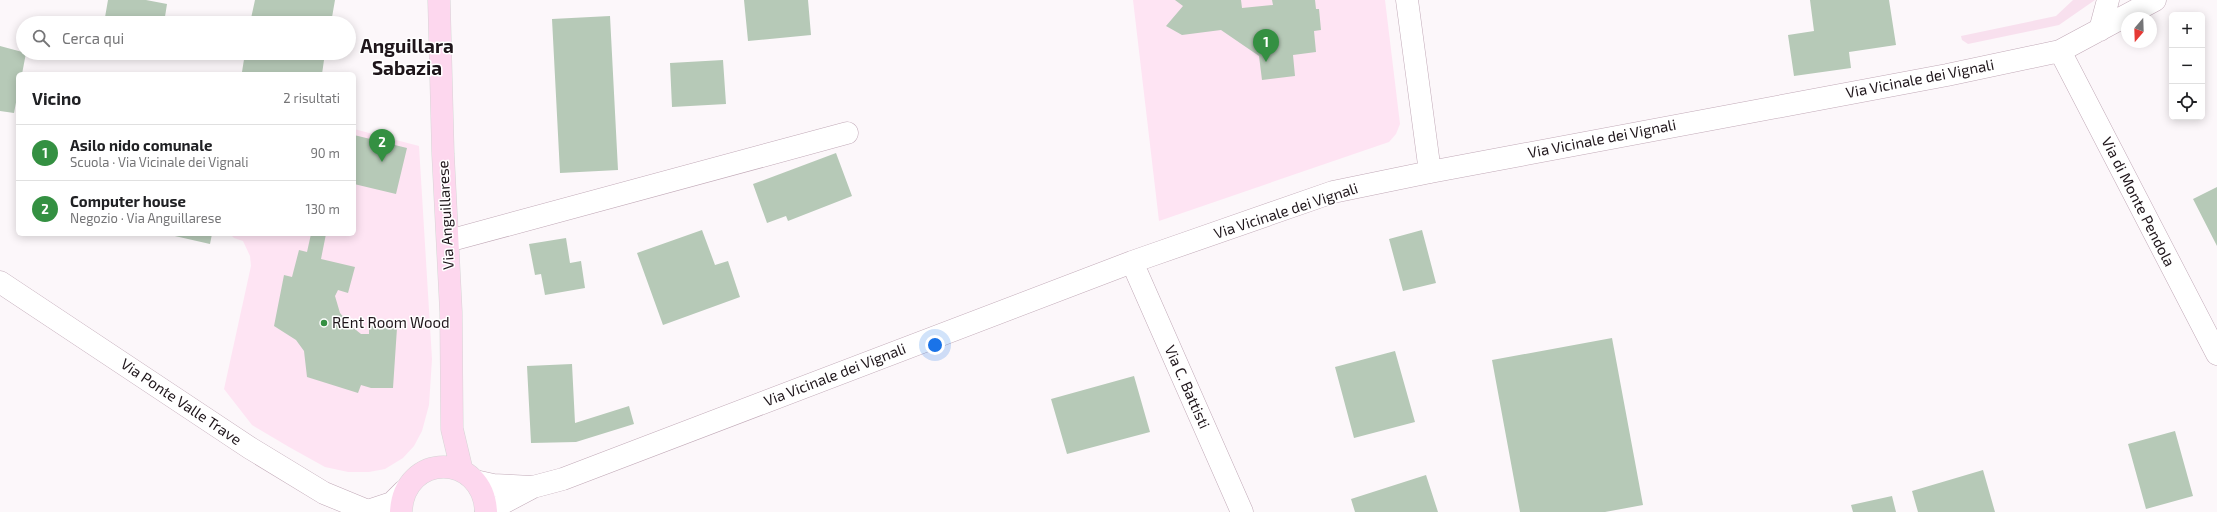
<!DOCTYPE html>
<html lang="it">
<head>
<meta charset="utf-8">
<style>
  body { margin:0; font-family:"Exo 2",sans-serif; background:#f2f2f2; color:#202124 }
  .controls { position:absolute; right:12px; top:12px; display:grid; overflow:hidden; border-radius:6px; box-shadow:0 2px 10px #0003 }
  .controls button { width:36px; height:36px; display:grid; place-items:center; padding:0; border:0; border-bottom:1px solid #e0e0e0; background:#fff; color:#202124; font:20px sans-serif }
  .compass { position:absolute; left:2121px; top:12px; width:36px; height:36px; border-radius:50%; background:#fff; box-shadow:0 2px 10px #0003; rotate:199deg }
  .you { position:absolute; left:935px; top:345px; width:14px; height:14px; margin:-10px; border:3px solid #fff; border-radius:50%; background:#1a73e8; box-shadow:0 0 0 6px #1a73e833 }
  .badge { display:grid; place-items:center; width:26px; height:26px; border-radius:50%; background:#349042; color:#fff; font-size:13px; font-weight:700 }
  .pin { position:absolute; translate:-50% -33px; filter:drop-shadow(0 1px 2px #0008) }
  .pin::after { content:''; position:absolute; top:21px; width:14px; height:12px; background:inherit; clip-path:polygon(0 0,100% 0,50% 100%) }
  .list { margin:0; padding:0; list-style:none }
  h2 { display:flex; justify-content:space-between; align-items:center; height:52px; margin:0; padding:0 16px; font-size:17px }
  h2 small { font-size:13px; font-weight:400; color:#757577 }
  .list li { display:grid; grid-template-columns:26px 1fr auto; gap:12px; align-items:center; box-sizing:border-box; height:56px; padding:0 16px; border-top:1px solid #e0e0e0 }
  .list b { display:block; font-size:15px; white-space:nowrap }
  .list p { margin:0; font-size:13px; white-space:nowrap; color:#757577 }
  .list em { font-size:13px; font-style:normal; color:#757577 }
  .icon { flex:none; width:22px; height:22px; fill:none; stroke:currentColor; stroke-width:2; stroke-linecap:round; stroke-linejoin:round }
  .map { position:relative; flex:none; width:2217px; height:512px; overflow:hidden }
  .search { position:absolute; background:#fff; box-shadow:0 2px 10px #0003; left:16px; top:16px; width:340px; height:44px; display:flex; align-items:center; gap:10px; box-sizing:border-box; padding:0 14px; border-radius:22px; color:#757577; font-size:15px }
  .panel { position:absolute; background:#fff; box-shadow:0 2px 10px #0003; left:16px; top:72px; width:340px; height:164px; border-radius:6px }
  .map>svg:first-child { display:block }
  .built { fill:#fee4f3 }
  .green { fill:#f8e0ee }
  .building { fill:#b6c9b7 }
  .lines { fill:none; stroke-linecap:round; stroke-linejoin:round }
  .minor-casing { stroke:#c1a9b7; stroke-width:23 }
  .major-casing { stroke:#d7d5d6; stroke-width:23 }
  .minor { stroke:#fff; stroke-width:22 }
  .major { stroke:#fdd7ee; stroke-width:22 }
  .poi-dot { fill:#349042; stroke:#fff; stroke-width:1.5 }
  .labels { text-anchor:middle; stroke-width:3; stroke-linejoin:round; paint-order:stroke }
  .street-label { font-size:15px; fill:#1f161b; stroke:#fff }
  .poi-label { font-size:15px; fill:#1f161b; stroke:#fff; text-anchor:start }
  .district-label { font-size:19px; font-weight:bold; fill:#1f161b; stroke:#fff }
</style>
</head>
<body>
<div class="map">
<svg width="2217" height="512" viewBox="0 0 2217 512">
  <rect width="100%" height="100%" fill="#fcf7fa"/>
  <path class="built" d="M1133,0H1385L1400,124L1396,134L1389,142L1159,221Z
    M354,129L419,146L432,359L429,405L422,431L414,446L403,458L385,469L369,472H348L325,467L289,447L252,425L224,389L251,266L250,256L243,241L234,238L230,234H354Z"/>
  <path class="green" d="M2073,0H2095L2059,25L1968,44L1962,40L1961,36L2056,16Z"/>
  <path class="building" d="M108,0H146L167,4L164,23H104Z
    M255,0H335L331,23H250Z
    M744,0H808L811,35L748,41Z
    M1175,0H1241L1242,8L1273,5L1272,0H1315L1316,9H1319L1321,30L1314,31L1316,52L1293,55L1295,76L1262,80L1259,56L1221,30L1182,35L1166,26L1183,6Z
    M1810,0H1889L1896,45L1849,52L1851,68L1794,76L1788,35L1814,31Z
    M610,16L618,170L560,173L552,19Z
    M0,46L26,53L22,74H18V92L14,113L0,111Z
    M245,53H325L322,74H254L242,72Z
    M723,60L726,104L672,107L670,63Z
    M354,135L407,148L396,194L354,184Z
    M836,153L852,196L788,221L786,216L767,223L753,184Z
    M2217,187V246L2193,199Z
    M702,230L715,265L728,261L740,297L663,325L637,253Z
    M1422,230L1436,283L1403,291L1389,239Z
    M166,234H212L210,244Z
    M311,234H326L321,259L355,267L348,293L338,290L335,296L340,313L351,326L361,334H369V326L397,328L393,388H371L361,385L358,393L307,377L304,351L296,340L274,326L284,275L292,277L299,250L307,252Z
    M566,238L570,263L581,261L585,288L545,295L541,274L535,275L529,244Z
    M1612,338L1643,505L1605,512H1520L1492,360Z
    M1395,351L1415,422L1354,438L1335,367Z
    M572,364L575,423L629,406L634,424L576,442L531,443L527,366Z
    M1134,376L1150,432L1067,454L1051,399Z
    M2175,431L2193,496L2146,509L2128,444Z
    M1983,470L1995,512H1918L1912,491Z
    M1426,475L1438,512H1355L1351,499Z
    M1892,496L1896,512H1853L1851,505Z"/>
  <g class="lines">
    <g class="minor-casing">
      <path id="minor" d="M1407,0L1430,172
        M2100,30L2108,0
        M2060,51L2217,354
        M448,241L847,133
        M1132,262L1242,512
        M0,282L250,448L324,493L370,512
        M475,481L493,485L532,487
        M368,511L392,503L404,491
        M486,512L533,487L563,479L1132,262L1333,192L1430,172L1947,75L2060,51L2155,0"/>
    </g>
    <g class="major-casing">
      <path id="major" d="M439,0L443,154L451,312L452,429L462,471
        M401,512C404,452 483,452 486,512"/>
    </g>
    <use href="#minor" class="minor"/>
    <use href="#major" class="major"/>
  </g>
  <circle class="poi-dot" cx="324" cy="323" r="4"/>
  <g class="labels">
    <g class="street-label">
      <text transform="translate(1920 79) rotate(-11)" y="5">Via Vicinale dei Vignali</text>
      <text transform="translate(1602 139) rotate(-11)" y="5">Via Vicinale dei Vignali</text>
      <text transform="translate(2138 202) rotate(63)" y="5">Via di Monte Pendola</text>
      <text transform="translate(1286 211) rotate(-18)" y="5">Via Vicinale dei Vignali</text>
      <text transform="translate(446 215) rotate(-93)" y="5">Via Anguillarese</text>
      <text transform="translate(835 375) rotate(-21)" y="5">Via Vicinale dei Vignali</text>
      <text transform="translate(1187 387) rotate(66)" y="5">Via C. Battisti</text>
      <text transform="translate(181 402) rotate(34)" y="5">Via Ponte Valle Trave</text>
    </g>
    <g class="poi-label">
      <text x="332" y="328">REnt Room Wood</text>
    </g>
    <g class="district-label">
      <text x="407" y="53">Anguillara<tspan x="407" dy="22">Sabazia</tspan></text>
    </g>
  </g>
</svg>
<div class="controls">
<button>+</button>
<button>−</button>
<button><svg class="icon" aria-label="locate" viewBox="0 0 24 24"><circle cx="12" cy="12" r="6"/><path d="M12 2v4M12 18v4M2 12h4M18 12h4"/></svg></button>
</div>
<svg class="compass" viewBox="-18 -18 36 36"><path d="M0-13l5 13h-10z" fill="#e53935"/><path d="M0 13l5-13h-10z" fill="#757577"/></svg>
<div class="you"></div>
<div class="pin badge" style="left:1266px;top:62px">1</div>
<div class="pin badge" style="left:382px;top:162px">2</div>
<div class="search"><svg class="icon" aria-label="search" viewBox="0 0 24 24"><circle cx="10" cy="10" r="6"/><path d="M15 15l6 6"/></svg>Cerca qui</div>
<section class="panel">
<h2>Vicino<small>2 risultati</small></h2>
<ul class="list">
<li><span class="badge">1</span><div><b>Asilo nido comunale</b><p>Scuola · Via Vicinale dei Vignali</p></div><em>90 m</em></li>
<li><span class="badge">2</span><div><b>Computer house</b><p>Negozio · Via Anguillarese</p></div><em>130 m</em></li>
</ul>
</section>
</div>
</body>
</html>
